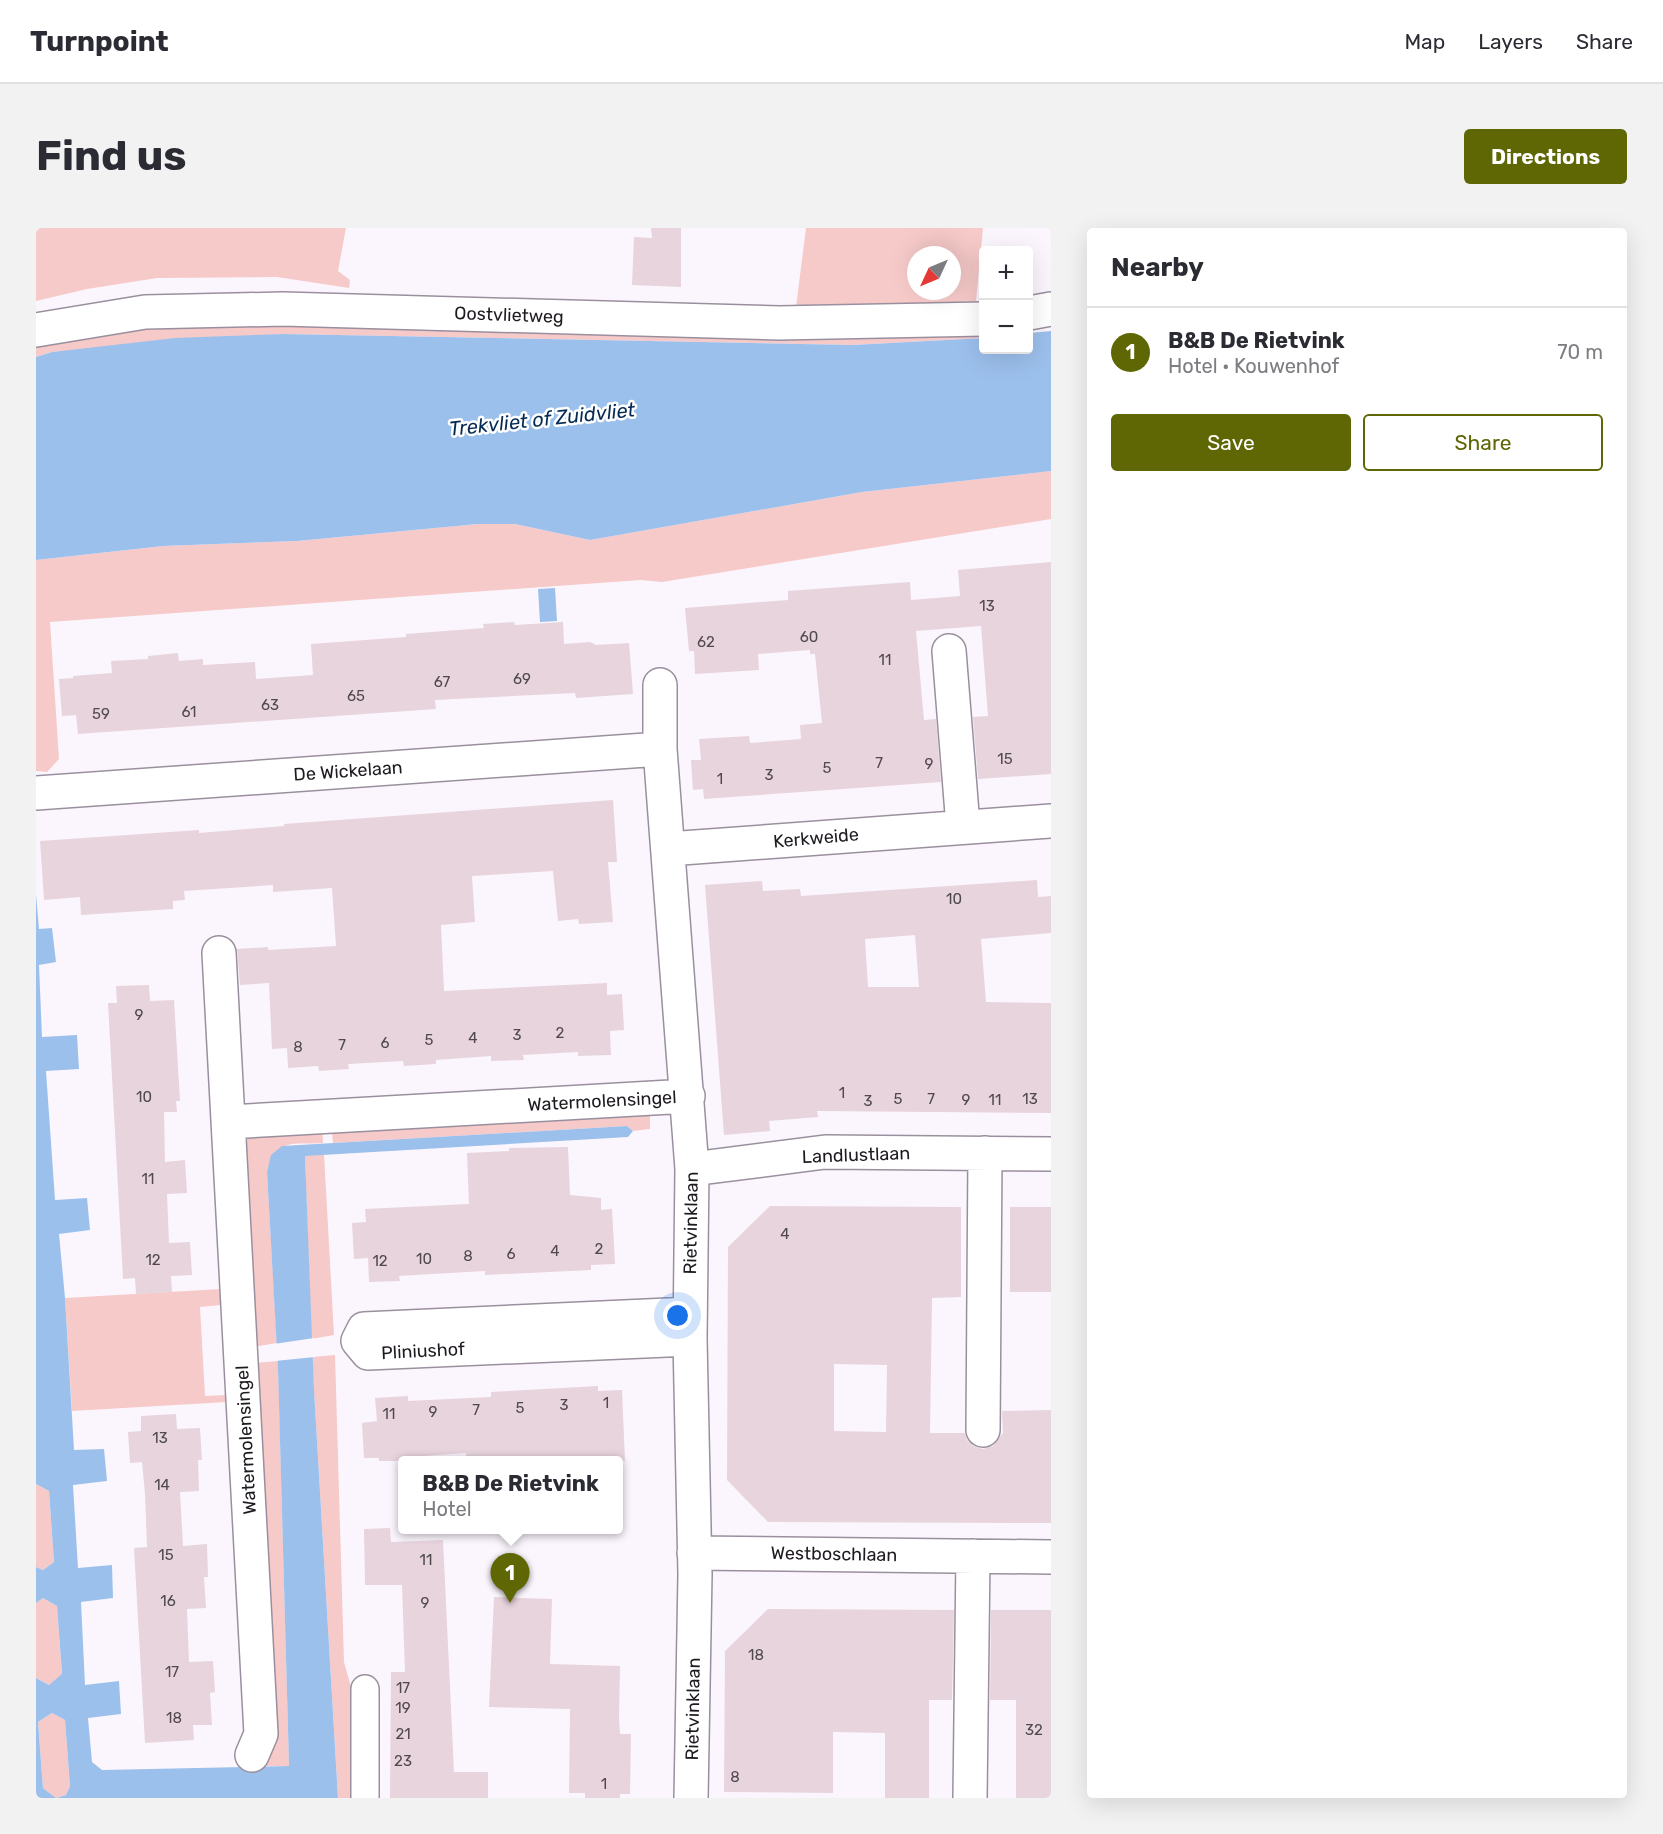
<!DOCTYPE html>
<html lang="en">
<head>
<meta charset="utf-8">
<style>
  body { margin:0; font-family:Rubik,sans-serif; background:#f2f2f3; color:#2b2b33 }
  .controls { position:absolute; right:18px; top:18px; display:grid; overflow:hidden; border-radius:6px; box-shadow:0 6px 24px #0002 }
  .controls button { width:54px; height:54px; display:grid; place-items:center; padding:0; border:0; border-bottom:2px solid #e1e1e2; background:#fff; color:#2b2b33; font:30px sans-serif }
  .compass { position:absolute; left:871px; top:18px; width:54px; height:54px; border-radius:50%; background:#fff; box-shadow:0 6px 24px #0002; rotate:226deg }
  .you { position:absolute; left:642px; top:1088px; width:21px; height:21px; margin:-15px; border:4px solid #fff; border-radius:50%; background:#1a73e8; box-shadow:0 0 0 9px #1a73e833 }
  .badge { display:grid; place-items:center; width:39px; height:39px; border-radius:50%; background:#5f6604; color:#fff; font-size:20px; font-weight:700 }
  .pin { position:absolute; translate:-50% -50px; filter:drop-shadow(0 2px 3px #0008) }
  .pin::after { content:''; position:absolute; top:32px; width:21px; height:18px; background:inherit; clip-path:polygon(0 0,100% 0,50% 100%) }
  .popup { position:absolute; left:362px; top:1228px; width:225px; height:78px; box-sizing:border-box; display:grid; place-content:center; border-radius:6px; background:#fff; filter:drop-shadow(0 2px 4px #0005); font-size:20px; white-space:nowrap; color:#7c7c81 }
  .popup b { font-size:22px; color:#2b2b33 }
  .popup::after { content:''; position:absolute; left:50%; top:100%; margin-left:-12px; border:12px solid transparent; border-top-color:#fff }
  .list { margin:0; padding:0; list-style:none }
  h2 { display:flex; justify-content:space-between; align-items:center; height:78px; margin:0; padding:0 24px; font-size:26px }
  h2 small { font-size:20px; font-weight:400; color:#7c7c81 }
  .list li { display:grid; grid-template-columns:39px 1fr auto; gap:18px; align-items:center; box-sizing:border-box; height:90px; padding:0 24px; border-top:2px solid #e1e1e2 }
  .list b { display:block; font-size:22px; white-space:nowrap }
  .list p { margin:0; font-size:20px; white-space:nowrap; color:#7c7c81 }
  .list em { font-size:20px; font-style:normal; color:#7c7c81 }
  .actions { display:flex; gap:12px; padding:18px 24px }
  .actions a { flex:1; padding:14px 0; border:2px solid #5f6604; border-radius:6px; text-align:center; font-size:21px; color:#5f6604 }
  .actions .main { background:#5f6604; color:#fff }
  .map { position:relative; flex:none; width:1015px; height:1570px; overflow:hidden; border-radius:6px }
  header { display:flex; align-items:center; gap:36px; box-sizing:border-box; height:84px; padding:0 30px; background:#fff; border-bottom:2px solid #e1e1e2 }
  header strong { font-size:28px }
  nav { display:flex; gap:33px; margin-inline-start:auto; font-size:21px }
  .intro { display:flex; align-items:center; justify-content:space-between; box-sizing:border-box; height:144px; padding:0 36px }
  h1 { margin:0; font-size:42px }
  .button { padding:15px 27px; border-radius:6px; background:#5f6604; color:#fff; font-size:21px; font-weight:700 }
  main { display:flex; gap:36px; padding:0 36px }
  aside { flex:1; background:#fff; border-radius:6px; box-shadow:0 6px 24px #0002 }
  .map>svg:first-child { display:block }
  .green { fill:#f6cac9; fill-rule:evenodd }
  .water { fill:#9cc0ec; fill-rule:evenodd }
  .pier { fill:#fbf6fd }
  .building { fill:#e8d4dd; fill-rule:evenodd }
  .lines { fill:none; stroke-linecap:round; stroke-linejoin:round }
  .pedestrian-casing { stroke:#9a8f9e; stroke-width:30 }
  .minor-casing { stroke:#9a8f9e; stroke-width:36 }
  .pedestrian { stroke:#fff; stroke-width:27 }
  .minor { stroke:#fff; stroke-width:33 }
  .labels { text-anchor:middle; stroke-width:5; stroke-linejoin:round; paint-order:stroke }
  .number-label { font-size:15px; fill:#50484f }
  .street-label { font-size:18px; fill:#1e1a20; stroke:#fff }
  .water-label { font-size:20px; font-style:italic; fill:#072c54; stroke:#fff }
</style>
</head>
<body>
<header>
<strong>Turnpoint</strong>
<nav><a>Map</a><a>Layers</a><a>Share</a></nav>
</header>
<div class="intro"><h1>Find us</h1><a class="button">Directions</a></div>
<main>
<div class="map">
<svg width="1015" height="1570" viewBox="0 0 1015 1570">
  <rect width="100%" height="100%" fill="#fbf6fd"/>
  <path class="green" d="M0,0H310L302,43L314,52L313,60L241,49L121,50L51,61L0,73Z
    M770,0H947L940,73L816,79H760ZM880,27H916V63H880Z
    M197,94L948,101L947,110L817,117L248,106L16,124L0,129V118L125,97Z
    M1015,243V291L626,354L605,352L14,394L23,531L11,544L0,543V332L127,318L261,313L442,296H479L554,312L826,264Z
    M614,879V901L597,903L591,898L297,915L295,896Z
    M286,896L287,915C256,917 241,909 231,944L241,1115L216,1119L208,915L214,907Z
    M288,926L298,1107L275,1111L269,927Z
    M185,1061V1077L164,1079L169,1168L191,1167V1174L36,1183L29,1070Z
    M299,1127L308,1434L317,1466L320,1570H302L276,1129Z
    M242,1133L253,1538H223L218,1135Z
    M0,1256L13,1263L18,1334L7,1342L0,1339Z
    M7,1370L21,1378L26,1447L13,1457L0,1450V1375Z
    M16,1485L29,1492L34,1558L30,1567L20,1570L7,1560L2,1494Z"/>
  <path class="water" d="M1015,103V243L826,264L554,312L479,296H442L261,313L127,318L0,332V129L16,124L139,110L248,106L817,117L947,110L948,122H993V105Z
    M519,360L521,393L504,394L502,361Z
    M0,666L3,701L16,700L20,734L3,737L6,809L41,807L43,841L10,843L19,972L51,970L54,1002L23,1006L29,1070L38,1222L68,1221L71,1253L37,1257L42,1340L76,1337L77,1370L45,1374L49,1457L83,1453L85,1486L52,1490L56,1534L66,1542L253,1538L242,1140L231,944L235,927L246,918L591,898L597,903L592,909L269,928L278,1162L302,1570H0V1450L13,1457L26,1446L21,1378L7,1370L0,1375V1339L7,1342L18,1334L13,1263L0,1256ZM16,1485L29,1492L34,1558L30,1567L20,1570L7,1560L2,1494Z"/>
  <path class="pier" d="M278,1110L279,1129L239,1133L238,1116Z"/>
  <path class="building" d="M615,0H645V59L596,57L598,9L616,10Z
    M1015,334V546L942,551L937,489L952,488L945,398L880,403L888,492L900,491L905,554L668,571L667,561L657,562L655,532H665L663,511L713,508L714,515L765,511L764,497L786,495L779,426H774V422L722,426L723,442L659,446L658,423H653L649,380L752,372V363L874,354L875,372L924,368L922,342Z
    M478,394L479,397L527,394L528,416L554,414L560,417L593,415L597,466L540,470L539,465L399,472L400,481L42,506L40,487L26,488L23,451L37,450V448L76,445L75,433L112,431V428L142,425L143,433L167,431V437L219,434L220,451L277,447L275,416L370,409V406L448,400L447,396Z
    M577,572L581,634H572L577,694L543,696L542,691L522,693L517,643L436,648L439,694L405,697L408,763L571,755V767L586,766L588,802L574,803L575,827L542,828V824L487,827L488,832L455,833V828L400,832V836L368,838L367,833L312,836L313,841L283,843L282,838L252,840L251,820L236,821L233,755L204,757L201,721L232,719V722L300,718L296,660L237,664V657L148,663L149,672L137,673V681L45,687L44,669L8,672L4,613L163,602V605L248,598V596Z
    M1001,652L1002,669L1015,668V705L945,711L950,774L1015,775V885L781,883L782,889L733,893L734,903L688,907L669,657L726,653L727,663L764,661L765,668ZM879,707L883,759H832L829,711Z
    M113,757L114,773L138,772L144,873H140L141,884H128L129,934L149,932L151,965L131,966L133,1015L154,1014L156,1047L135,1048L136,1064L100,1066L99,1050L87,1051L72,775H81L80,758Z
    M532,919L534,967L565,970V982L576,981L579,1036L555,1037V1042L449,1047V1043L396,1046L363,1048L364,1053L333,1054L332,1030L318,1031L316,995L330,994L329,981L433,976L431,925L473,923V920Z
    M734,978L925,979V1069L896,1070L894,1205H929L931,1212L937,1218L947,1221L957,1218L967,1205L966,1183L1015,1182V1295L732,1294L691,1252L692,1019ZM798,1136L851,1137L850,1204L798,1203Z
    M974,979H1015V1064H974Z
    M562,1158V1163L586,1162L589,1233H431L430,1225L373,1229V1233H343V1230H328L326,1195L341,1193L339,1170L372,1168V1173L455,1169V1164Z
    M140,1186L141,1201L164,1200L166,1232H162L163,1263L144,1264L147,1318L171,1316L172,1349H168L170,1380L151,1381L153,1434L177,1433L179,1464L174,1465L176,1497H157L158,1512L109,1515L98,1320L111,1319L109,1266L106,1234L94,1235L92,1204L105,1203V1188Z
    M354,1300L355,1314L407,1312L418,1544H452V1570H354L355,1444H369L366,1357H329L328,1301Z
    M458,1369L516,1371L514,1436L584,1438L583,1491L584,1506H595L594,1566H584V1570H549V1565H533L534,1481L453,1479Z
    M732,1381L918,1382L916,1472H893V1570H849V1505L797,1504V1565L688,1564L689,1423Z
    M955,1382H1015V1570H980V1472H954Z"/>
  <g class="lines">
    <g class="pedestrian-casing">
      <path id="pedestrian" d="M329,1461V1570"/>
    </g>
    <g class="minor-casing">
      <path id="minor" d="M993,85L1015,81
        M0,102L109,84L247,81L743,95L948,91
        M913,423L927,598
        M624,457V521L656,941L654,1111L659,1346L655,1570
        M0,565L624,521
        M632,621L1015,593
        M183,725L225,1506L216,1527
        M193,894L652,868
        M656,941L789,924L1015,926
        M654,1086L328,1101L322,1113L332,1125L654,1111
        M947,1202L949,925
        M658,1325L1015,1329
        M934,1570L937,1328"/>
    </g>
    <use href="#pedestrian" class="pedestrian"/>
    <use href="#minor" class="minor"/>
  </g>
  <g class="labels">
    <g class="number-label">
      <text x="951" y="383">13</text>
      <text x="773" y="414">60</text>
      <text x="670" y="419">62</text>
      <text x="849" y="437">11</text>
      <text x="486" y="456">69</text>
      <text x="406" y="459">67</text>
      <text x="320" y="473">65</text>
      <text x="234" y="482">63</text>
      <text x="153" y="489">61</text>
      <text x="65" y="491">59</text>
      <text x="969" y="536">15</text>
      <text x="843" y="540">7</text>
      <text x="893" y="541">9</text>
      <text x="791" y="545">5</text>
      <text x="733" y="552">3</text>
      <text x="684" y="556">1</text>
      <text x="918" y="676">10</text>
      <text x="103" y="792">9</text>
      <text x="524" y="810">2</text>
      <text x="481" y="812">3</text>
      <text x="437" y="815">4</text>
      <text x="393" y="817">5</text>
      <text x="349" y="820">6</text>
      <text x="306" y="822">7</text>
      <text x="262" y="824">8</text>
      <text x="806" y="870">1</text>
      <text x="108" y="874">10</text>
      <text x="862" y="876">5</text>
      <text x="895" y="876">7</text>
      <text x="994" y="876">13</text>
      <text x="930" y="877">9</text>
      <text x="959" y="877">11</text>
      <text x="832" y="878">3</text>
      <text x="112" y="956">11</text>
      <text x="749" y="1011">4</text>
      <text x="563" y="1026">2</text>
      <text x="519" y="1028">4</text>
      <text x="475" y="1031">6</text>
      <text x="432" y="1033">8</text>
      <text x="388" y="1036">10</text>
      <text x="117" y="1037">12</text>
      <text x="344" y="1038">12</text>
      <text x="570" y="1180">1</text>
      <text x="528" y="1182">3</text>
      <text x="484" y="1185">5</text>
      <text x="440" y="1187">7</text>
      <text x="397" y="1189">9</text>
      <text x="353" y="1191">11</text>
      <text x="124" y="1215">13</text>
      <text x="126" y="1262">14</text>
      <text x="130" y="1332">15</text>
      <text x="390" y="1337">11</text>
      <text x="132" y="1378">16</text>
      <text x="389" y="1380">9</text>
      <text x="720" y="1432">18</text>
      <text x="136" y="1449">17</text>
      <text x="367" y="1465">17</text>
      <text x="367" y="1485">19</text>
      <text x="138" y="1495">18</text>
      <text x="998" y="1507">32</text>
      <text x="367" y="1511">21</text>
      <text x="367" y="1538">23</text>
      <text x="699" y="1554">8</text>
      <text x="568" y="1561">1</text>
    </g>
    <g class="street-label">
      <text transform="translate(473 87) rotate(2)" y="6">Oostvlietweg</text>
      <text transform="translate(312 543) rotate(-4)" y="6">De Wickelaan</text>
      <text transform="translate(780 610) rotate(-5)" y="6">Kerkweide</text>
      <text transform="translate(566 873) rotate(-3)" y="6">Watermolensingel</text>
      <text transform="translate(820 927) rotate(-2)" y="6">Landlustlaan</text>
      <text transform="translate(655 995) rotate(-89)" y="6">Rietvinklaan</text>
      <text transform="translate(387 1123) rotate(-3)" y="6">Pliniushof</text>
      <text transform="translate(210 1212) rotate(-93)" y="6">Watermolensingel</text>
      <text transform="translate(798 1326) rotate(1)" y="6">Westboschlaan</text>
      <text transform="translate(657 1481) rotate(-89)" y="6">Rietvinklaan</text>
    </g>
    <g class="water-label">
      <text transform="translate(506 191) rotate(-6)" y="7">Trekvliet of Zuidvliet</text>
    </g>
  </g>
</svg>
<div class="controls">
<button>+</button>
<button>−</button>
</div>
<svg class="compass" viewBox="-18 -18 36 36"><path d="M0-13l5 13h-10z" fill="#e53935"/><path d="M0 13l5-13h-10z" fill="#7c7c81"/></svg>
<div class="you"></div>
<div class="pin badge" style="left:474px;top:1375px">1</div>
<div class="popup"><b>B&amp;B De Rietvink</b>Hotel</div>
</div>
<aside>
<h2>Nearby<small></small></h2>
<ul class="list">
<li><span class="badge">1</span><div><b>B&amp;B De Rietvink</b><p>Hotel · Kouwenhof</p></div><em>70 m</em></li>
</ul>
<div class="actions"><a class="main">Save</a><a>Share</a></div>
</aside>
</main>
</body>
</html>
